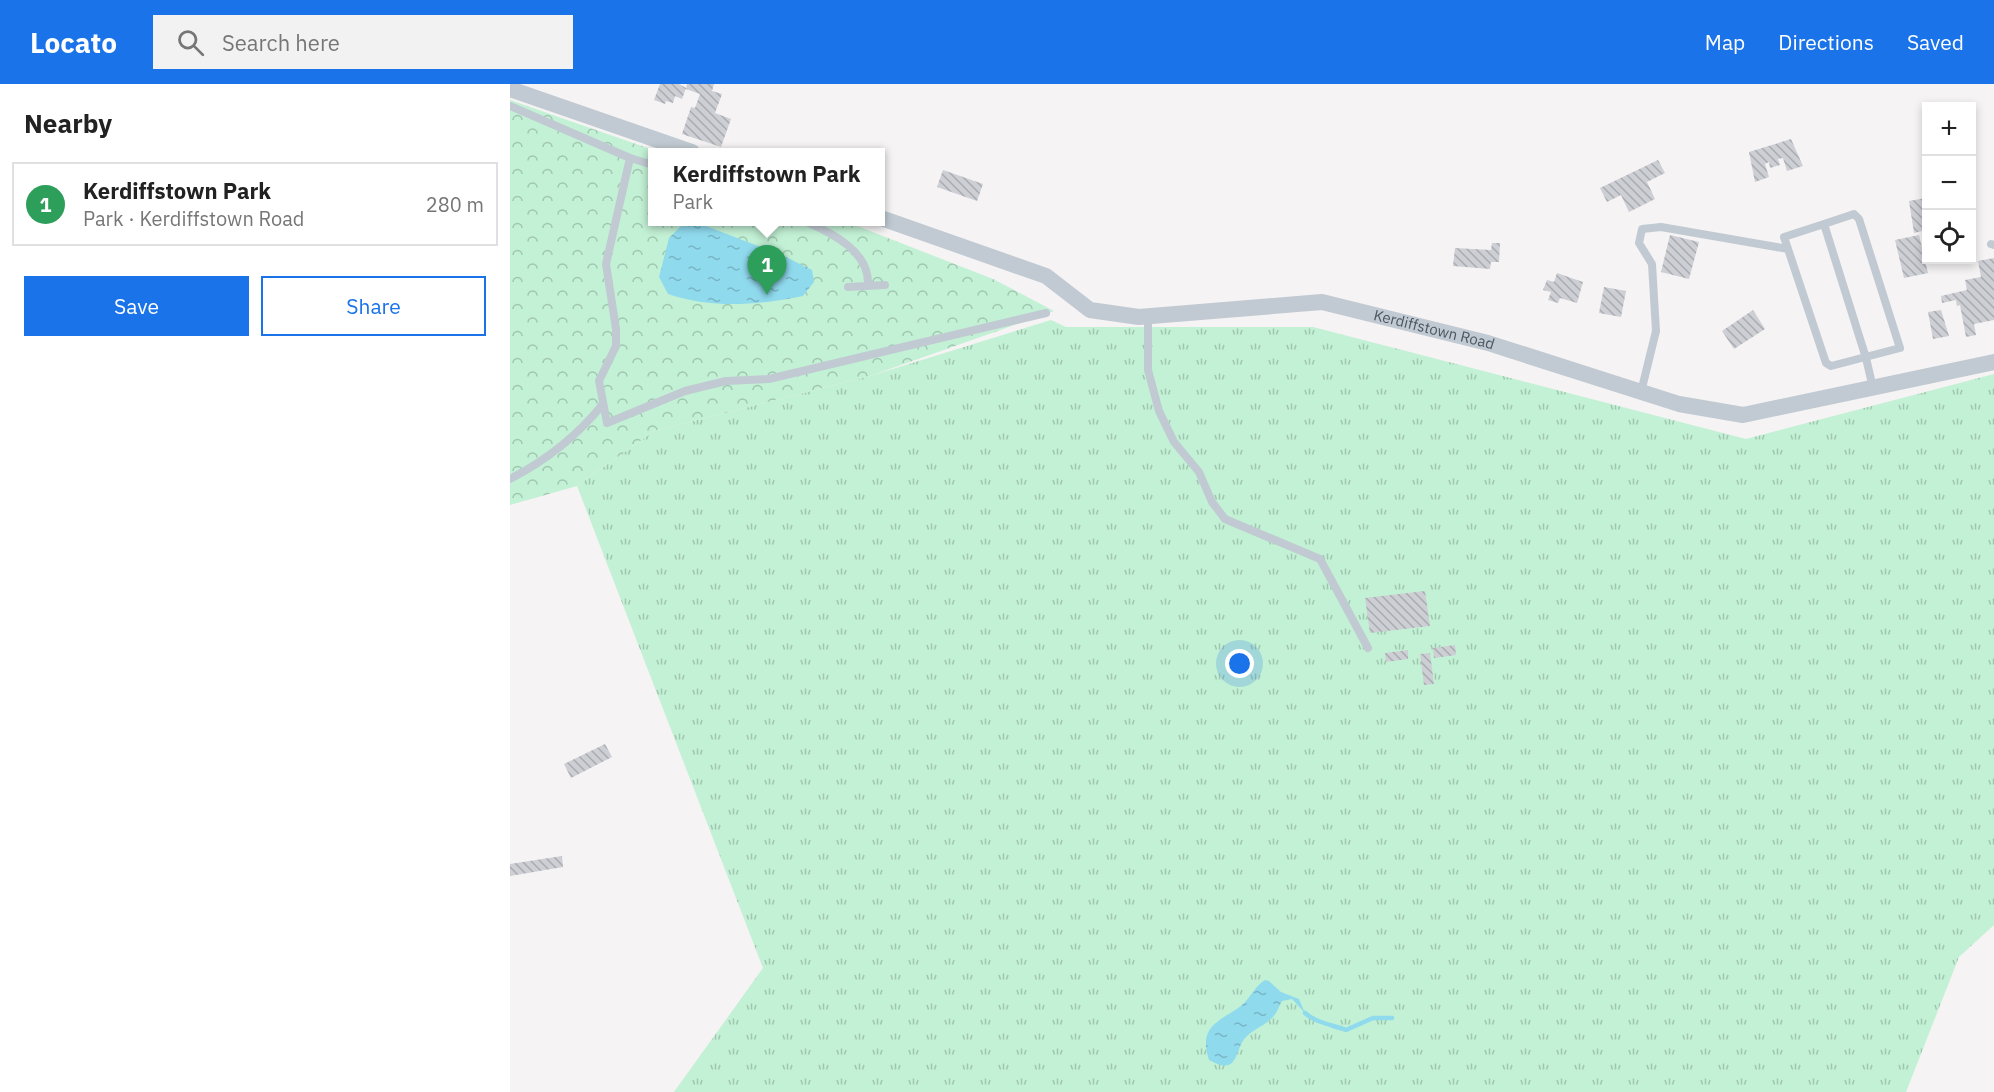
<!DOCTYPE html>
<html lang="en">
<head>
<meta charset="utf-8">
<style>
  body { margin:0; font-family:"IBM Plex Sans",sans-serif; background:#f2f2f2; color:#222 }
  .controls { position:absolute; right:18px; top:18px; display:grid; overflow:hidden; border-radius:0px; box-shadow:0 3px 9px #0003 }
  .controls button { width:54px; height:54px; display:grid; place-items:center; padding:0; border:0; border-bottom:2px solid #e0e0e0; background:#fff; color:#222; font:30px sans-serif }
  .you { position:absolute; left:730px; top:580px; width:21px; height:21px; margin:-15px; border:4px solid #fff; border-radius:50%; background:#1a73e8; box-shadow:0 0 0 9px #1a73e833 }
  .badge { display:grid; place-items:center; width:39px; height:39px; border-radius:50%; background:#1a73e8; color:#fff; font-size:20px; font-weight:700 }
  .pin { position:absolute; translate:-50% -50px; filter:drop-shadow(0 2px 3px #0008) }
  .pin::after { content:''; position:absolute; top:32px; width:21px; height:18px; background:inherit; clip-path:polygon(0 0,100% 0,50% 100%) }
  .popup { position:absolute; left:138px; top:64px; width:237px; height:78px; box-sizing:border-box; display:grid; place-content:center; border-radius:0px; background:#fff; filter:drop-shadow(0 2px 4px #0005); font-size:20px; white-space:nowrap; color:#767676 }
  .popup b { font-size:22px; color:#222 }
  .popup::after { content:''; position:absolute; left:50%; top:100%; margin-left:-12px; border:12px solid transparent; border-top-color:#fff }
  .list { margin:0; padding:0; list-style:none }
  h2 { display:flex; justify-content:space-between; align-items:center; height:78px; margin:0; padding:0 24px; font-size:26px }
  h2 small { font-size:20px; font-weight:400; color:#767676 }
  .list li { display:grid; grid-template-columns:39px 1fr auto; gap:18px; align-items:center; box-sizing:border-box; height:84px; margin:0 12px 12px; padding:0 12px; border:2px solid #e0e0e0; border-radius:0px }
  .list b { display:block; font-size:22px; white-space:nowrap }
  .list p { margin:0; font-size:20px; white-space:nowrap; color:#767676 }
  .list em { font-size:20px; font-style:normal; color:#767676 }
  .actions { display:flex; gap:12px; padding:18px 24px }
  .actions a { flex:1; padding:14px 0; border:2px solid #1a73e8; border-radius:0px; text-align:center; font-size:21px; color:#1a73e8 }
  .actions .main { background:#1a73e8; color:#fff }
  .icon { flex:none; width:33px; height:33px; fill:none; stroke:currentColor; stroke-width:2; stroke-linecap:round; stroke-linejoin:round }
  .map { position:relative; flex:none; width:1484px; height:1008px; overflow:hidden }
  header { display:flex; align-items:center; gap:36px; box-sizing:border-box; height:84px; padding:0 30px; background:#1a73e8; color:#fff }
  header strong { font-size:28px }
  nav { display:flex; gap:33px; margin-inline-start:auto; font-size:21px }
  .search { width:420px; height:54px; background:#f2f2f2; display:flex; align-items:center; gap:15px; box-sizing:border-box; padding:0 21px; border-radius:0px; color:#767676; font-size:22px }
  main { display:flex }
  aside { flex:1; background:#fff }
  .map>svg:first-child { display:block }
  .grass { fill:url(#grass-tufts) }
  .park { fill:url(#park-crowns) }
  .water { fill:url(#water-ripples) }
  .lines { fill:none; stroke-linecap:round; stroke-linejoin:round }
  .stream { stroke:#90daee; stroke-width:4.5 }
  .building { fill:url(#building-back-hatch) }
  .lane { stroke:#c1cad2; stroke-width:8 }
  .street { stroke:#c1cad2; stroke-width:16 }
  .labels { text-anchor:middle; stroke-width:4.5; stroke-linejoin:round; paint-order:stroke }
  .street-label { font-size:15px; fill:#4a5661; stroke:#fff }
</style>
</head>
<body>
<header>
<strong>Locato</strong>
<div class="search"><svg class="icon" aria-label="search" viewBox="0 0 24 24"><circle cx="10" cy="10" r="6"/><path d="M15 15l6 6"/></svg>Search here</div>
<nav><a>Map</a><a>Directions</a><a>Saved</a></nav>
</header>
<main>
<aside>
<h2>Nearby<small></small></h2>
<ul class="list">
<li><span class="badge" style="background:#2e9e5b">1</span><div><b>Kerdiffstown Park</b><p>Park · Kerdiffstown Road</p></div><em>280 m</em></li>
</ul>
<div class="actions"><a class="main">Save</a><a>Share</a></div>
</aside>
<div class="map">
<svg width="1484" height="1008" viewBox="0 0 1484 1008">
  <defs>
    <pattern id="grass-tufts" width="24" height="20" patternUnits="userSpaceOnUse" patternTransform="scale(1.5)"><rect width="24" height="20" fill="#c3f1d5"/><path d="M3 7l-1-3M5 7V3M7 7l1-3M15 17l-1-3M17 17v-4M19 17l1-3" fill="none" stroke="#a0c6b0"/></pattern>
    <pattern id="park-crowns" width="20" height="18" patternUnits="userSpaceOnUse" patternTransform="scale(1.5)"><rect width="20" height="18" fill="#c3f1d5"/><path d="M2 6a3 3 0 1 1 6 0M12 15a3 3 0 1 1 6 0" fill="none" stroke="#a0c6b0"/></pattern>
    <pattern id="water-ripples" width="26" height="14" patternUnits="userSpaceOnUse" patternTransform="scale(1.5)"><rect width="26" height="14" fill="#90daee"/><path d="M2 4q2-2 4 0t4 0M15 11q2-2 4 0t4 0" fill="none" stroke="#78b4c4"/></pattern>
    <pattern id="building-back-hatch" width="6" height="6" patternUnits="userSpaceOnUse" patternTransform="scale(1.5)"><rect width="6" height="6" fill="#cdcfd5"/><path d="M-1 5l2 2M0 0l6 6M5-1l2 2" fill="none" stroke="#a8abb0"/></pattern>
  </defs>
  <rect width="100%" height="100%" fill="#f5f3f3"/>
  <path class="grass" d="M541,236L556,243H803L1236,355L1484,290V841L1449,873L1396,1008H164L253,884L67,402L144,347L360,292Z"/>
  <path class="park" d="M0,16L149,68H143V138H337L483,195L544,227L360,292L144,347L67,402L0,421Z"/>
  <path class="water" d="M188,139L274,172L302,186L304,198L293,212C250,221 201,225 158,210L149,193L159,154L172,141Z
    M755,896L759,897L771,908L789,915L795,929L782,915L772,917C769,922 767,929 763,933C756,941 744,945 736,953C723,967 730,993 699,976C687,940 712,937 732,921C741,913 744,903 755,896Z"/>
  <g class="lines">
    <path class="stream" d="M795,929C806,939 823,941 836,946L863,934H882"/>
  </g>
  <path class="building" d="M150,0H169L176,4L172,15L165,12L163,19L156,17L155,20L144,16Z
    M177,0H204L202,7L212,10L205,29L221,35L211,63L172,50L181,23L185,24L190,10L176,5Z
    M1281,55L1293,82L1277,87L1273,74L1268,75L1270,81L1260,84L1259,78L1255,80L1259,93L1245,98L1239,68Z
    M1148,76L1155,89L1137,98L1145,115L1119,128L1111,111L1097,118L1090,104Z
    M433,86L473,100L467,117L427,103Z
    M1416,114V146L1404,149L1399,117Z
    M1462,116L1466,138L1462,139Z
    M1160,151L1189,158L1179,195L1151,188Z
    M1409,151L1418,189L1394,194L1385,156Z
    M982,159H990L989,178H981L980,185L943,182L945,164L981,166Z
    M1484,174V236L1464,240L1466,251L1456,253L1450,221L1447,222L1446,216L1432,219L1431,212L1457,206L1455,196L1471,193L1468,177Z
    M1047,189L1073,198L1067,219L1050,214L1048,219L1038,216L1041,208L1033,206L1037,196L1044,198Z
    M1094,203L1116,207L1111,233L1089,229Z
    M1243,226L1255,245L1224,265L1212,247Z
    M1431,226L1439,252L1423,255L1418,228Z
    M915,507L920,542L860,549L855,514Z
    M945,561L946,571L924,574L923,564Z
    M898,566V575L876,578L875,569Z
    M920,569L924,600L914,601L910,570Z
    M95,660L102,673L61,694L54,680Z
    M52,772L53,783L0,792V780Z"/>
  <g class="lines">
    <path class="lane" d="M0,22L120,74L143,81
      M120,74L96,180L106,245V262L89,297L97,339L175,307L216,297L259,295L536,229
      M297,138C324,150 359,168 358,200
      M1314,140L1274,153L1316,279L1321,282L1390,264L1349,135L1344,130L1314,140L1356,274L1363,304
      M1481,160L1484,161
      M338,203L375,201
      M638,232V286L649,327L664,358L689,388L702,418L715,435L810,475L858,564
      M1131,308L1146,247L1142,180L1129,159L1132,145L1151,143L1278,165
      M0,395C35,377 68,351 93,320"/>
    <g class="street">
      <path d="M0,5L182,68"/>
      <path id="s1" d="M371,134L536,192L580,226L629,233L812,218L978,259L1169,320L1233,331L1484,278"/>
    </g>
  </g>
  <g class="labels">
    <g class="street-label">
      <text dy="5" stroke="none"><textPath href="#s1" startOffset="579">Kerdiffstown Road</textPath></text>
    </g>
  </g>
</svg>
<div class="controls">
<button>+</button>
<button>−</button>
<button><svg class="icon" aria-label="locate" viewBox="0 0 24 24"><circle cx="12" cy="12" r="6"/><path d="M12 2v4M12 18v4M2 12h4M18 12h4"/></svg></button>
</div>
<div class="you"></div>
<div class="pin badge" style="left:257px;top:211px;background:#2e9e5b">1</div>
<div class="popup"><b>Kerdiffstown Park</b>Park</div>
</div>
</main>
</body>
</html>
